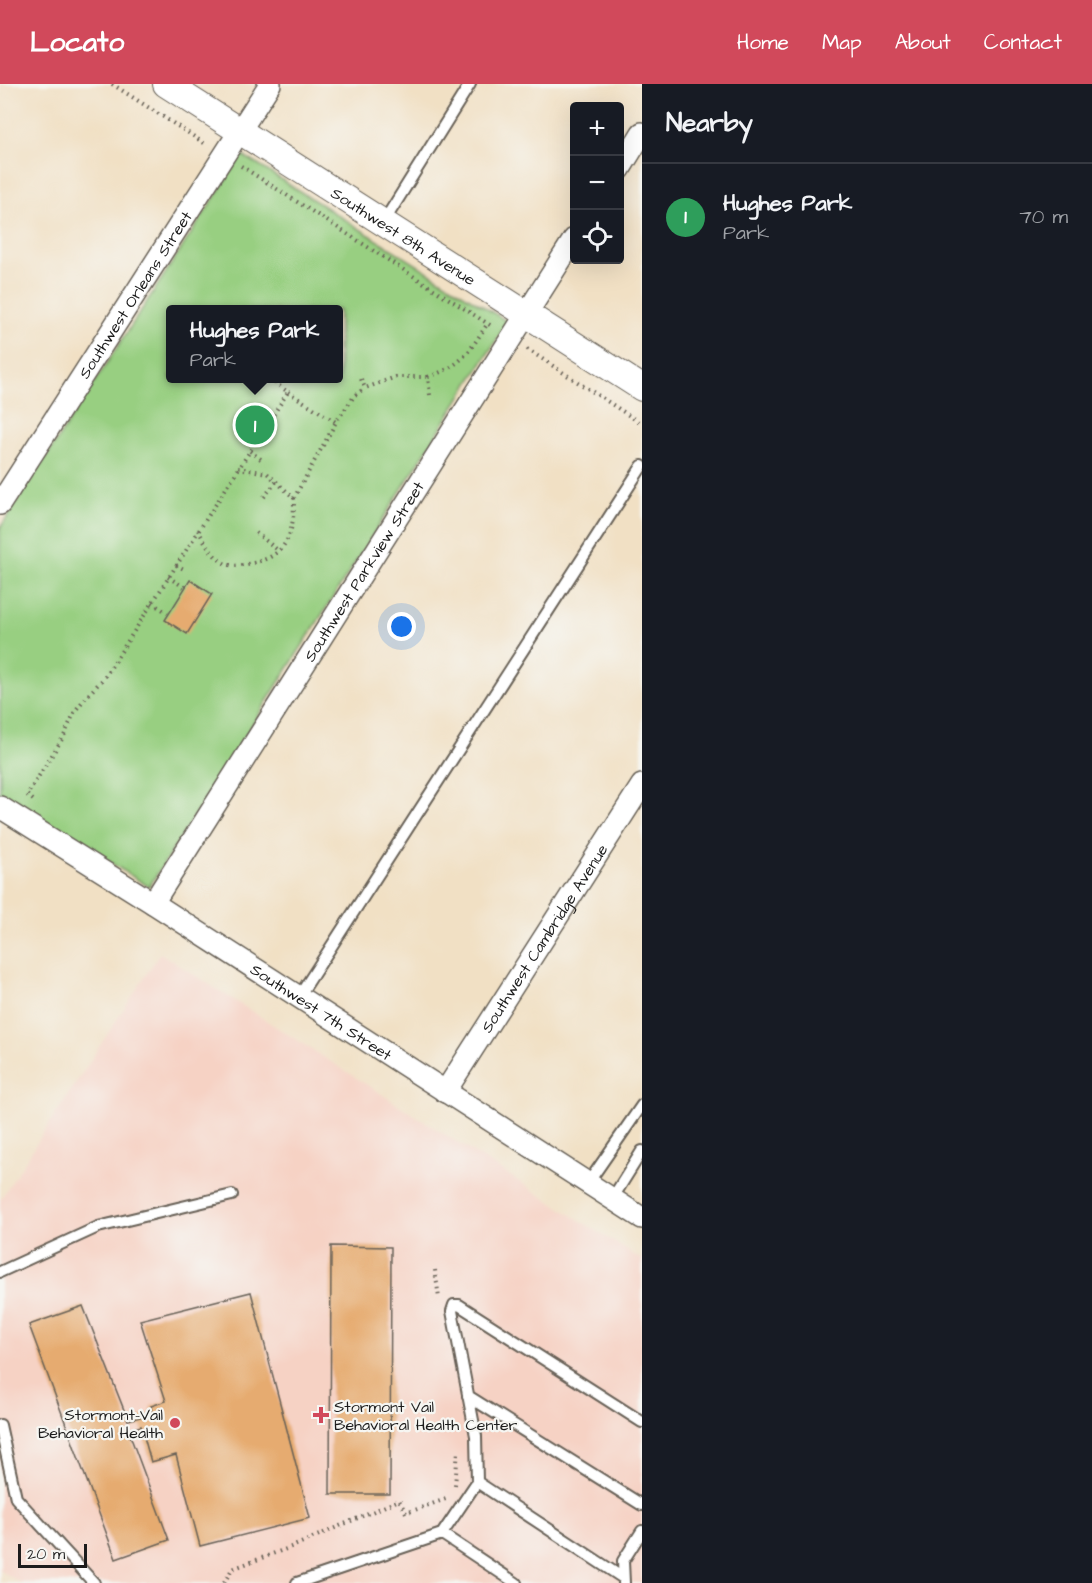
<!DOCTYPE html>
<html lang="en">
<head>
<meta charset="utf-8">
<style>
  body { margin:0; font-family:"Architects Daughter",sans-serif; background:#20242c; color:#f1f3f6 }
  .controls { position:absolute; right:18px; top:18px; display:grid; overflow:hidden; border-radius:6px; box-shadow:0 6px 24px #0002 }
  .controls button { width:54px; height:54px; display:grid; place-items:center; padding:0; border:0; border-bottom:2px solid #363941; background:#171b24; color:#f1f3f6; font:30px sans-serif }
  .scale { position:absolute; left:18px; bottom:15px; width:69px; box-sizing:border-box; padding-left:6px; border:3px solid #1c1c1c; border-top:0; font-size:16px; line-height:21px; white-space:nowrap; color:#1c1c1c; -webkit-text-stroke:4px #f6f6f2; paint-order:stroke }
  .you { position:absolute; left:402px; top:543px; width:21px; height:21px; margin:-15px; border:4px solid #fff; border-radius:50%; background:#1a73e8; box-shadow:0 0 0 9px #1a73e833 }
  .badge { display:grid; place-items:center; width:39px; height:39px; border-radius:50%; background:#d1495b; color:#fff; font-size:20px; font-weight:700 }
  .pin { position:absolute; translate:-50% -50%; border:3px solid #fff; box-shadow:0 2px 6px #0006 }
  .popup { position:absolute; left:166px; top:221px; width:177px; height:78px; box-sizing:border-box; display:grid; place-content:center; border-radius:6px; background:#171b24; filter:drop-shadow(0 2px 4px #0005); font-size:20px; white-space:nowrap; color:#9ea1a6 }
  .popup b { font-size:22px; color:#f1f3f6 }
  .popup::after { content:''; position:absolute; left:50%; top:100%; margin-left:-12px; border:12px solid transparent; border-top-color:#171b24 }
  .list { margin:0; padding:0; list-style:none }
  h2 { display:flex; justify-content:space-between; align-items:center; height:78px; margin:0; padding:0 24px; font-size:26px }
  h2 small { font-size:20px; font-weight:400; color:#9ea1a6 }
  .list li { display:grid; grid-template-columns:39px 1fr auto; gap:18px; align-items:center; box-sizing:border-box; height:108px; padding:0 24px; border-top:2px solid #363941 }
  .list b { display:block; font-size:22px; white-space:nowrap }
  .list p { margin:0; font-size:20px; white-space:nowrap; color:#9ea1a6 }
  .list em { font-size:20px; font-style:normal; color:#9ea1a6 }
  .icon { flex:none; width:33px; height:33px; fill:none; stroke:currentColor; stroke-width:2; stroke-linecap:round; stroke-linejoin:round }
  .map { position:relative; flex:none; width:642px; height:1499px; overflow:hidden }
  header { display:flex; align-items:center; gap:36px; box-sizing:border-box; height:84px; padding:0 30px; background:#d1495b; color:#fff }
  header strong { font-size:28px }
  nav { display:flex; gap:33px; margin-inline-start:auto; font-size:21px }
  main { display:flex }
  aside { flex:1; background:#171b24 }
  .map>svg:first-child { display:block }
  .built { fill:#f6d2c4 }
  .green { fill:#98cf81; stroke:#5a764e; stroke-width:1.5; fill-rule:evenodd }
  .building { fill:#e6ab6f }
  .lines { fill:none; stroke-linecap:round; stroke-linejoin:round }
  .service-casing { stroke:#676157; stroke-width:14 }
  .minor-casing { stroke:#676157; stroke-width:24 }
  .tertiary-casing { stroke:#676157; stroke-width:28 }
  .path { stroke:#676157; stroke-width:4; stroke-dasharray:1.5 4.5; stroke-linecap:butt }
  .service { stroke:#fff; stroke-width:10 }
  .minor { stroke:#fff; stroke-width:21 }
  .tertiary { stroke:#fff; stroke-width:26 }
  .poi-dot { fill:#d1495b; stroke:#f6f6f2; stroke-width:2 }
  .labels { text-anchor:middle; stroke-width:4.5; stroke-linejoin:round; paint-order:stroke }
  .street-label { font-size:16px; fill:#1c1c1c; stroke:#f6f6f2 }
  .poi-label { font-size:16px; fill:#1c1c1c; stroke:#f6f6f2; text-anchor:start }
</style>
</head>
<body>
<header>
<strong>Locato</strong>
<nav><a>Home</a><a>Map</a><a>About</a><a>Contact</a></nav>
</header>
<main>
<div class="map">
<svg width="642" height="1499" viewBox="0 0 642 1499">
  <rect width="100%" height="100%" fill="#f6f6f2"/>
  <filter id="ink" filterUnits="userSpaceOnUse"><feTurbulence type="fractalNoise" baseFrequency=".0167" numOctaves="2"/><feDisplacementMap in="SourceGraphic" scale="12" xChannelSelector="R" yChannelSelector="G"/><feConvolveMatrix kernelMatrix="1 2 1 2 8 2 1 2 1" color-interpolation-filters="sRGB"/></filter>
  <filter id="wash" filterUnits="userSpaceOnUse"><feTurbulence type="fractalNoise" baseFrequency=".008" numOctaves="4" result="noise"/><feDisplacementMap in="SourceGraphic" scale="24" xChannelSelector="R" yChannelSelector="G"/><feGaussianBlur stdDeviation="1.35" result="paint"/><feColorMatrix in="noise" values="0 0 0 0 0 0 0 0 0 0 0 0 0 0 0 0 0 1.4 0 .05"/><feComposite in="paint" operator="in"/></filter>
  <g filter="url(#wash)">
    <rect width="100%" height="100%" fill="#f1e0c4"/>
    <path class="built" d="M160,869L642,1176V1499H21L0,1486V1116Z"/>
    <path class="green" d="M242,71L508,238L149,803L0,709V444ZM171,226H339V294H171Z"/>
    <g id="blocks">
      <path class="building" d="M190,496L212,510L187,550L165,536Z
        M331,1162L391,1163L390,1410H330Z
        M251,1208L310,1434L200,1462L176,1371L151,1378L141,1342L128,1346L169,1456L116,1475L29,1241L83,1222L128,1336L152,1330L151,1322L166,1317L140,1236Z"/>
    </g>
  </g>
  <g filter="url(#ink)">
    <use href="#blocks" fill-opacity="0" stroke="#676157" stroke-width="1.5"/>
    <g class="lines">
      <g class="service-casing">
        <path id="service" d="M383,139L470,0
          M298,914L642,382
          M588,1099L642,1021
          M612,1115L642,1067
          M0,1188L98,1143L232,1111
          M468,1312L642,1421
          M0,1341L16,1414L94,1499
          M477,1398L623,1494
          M442,1450L516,1499
          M297,1499L442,1450L477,1398L476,1352L452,1227L454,1221H459L642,1338
          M624,1499L623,1477L642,1447"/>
      </g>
      <g class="minor-casing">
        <g id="minor">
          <path d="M620,85L642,49"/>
          <path id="s1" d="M0,420L270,0"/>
          <path id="s2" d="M0,723L153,819L642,1134"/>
          <path id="s3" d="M153,819L574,155"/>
          <path id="s4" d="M445,1008L642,701"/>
        </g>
      </g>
      <g class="tertiary-casing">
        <g id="tertiary">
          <path id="s5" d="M166,0L642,304"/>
        </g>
      </g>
      <path class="path" d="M112,0L207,61
        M241,82L493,243
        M527,265L642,340
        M361,295L365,304L396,293H428
        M288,308L336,338L355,311L365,304
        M430,311L428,293C463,281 468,269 488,239
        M250,367L262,376
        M238,384L267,389L294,414L336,338
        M264,413L276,398
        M198,446C205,458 215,478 230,481C236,483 246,480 253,479C289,471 294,447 294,414
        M256,449L279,467
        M176,481L186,486
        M168,493L184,503
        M152,519L168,529
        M33,716L27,711L64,652L75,627L87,612L104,594L288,308L268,294
        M435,1186L439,1214
        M455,1401L458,1367
        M224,1499L232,1485L294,1462L399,1416L406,1429L446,1415"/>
      <use href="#service" class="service"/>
      <use href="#minor" class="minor"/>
      <use href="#tertiary" class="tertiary"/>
    </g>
  </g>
  <g class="poi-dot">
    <path d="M318 1322h6v6h6v6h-6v6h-6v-6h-6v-6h6z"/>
    <circle cx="175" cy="1339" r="6"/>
  </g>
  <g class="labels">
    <g class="street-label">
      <text dy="6" stroke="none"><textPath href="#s5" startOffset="282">Southwest 8th Avenue</textPath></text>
      <text dy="6" stroke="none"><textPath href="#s1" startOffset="249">Southwest Orleans Street</textPath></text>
      <text dy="6" stroke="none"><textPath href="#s3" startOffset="393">Southwest Parkview Street</textPath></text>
      <text dy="6" stroke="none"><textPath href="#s4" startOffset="183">Southwest Cambridge Avenue</textPath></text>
      <text dy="6" stroke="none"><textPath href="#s2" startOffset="381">Southwest 7th Street</textPath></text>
    </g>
    <g class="poi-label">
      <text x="334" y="1328">Stormont Vail<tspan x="334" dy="18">Behavioral Health Center</tspan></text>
      <text x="163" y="1336" text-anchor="end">Stormont-Vail<tspan x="163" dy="18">Behavioral Health</tspan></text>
    </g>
  </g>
</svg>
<div class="controls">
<button>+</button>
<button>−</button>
<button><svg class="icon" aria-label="locate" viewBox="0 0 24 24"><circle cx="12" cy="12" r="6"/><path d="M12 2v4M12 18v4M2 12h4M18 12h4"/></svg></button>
</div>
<div class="scale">20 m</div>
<div class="you"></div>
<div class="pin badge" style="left:255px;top:341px;background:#2e9e5b">1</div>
<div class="popup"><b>Hughes Park</b>Park</div>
</div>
<aside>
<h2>Nearby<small></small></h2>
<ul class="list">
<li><span class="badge" style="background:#2e9e5b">1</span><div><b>Hughes Park</b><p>Park</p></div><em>70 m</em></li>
</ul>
</aside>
</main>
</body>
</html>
